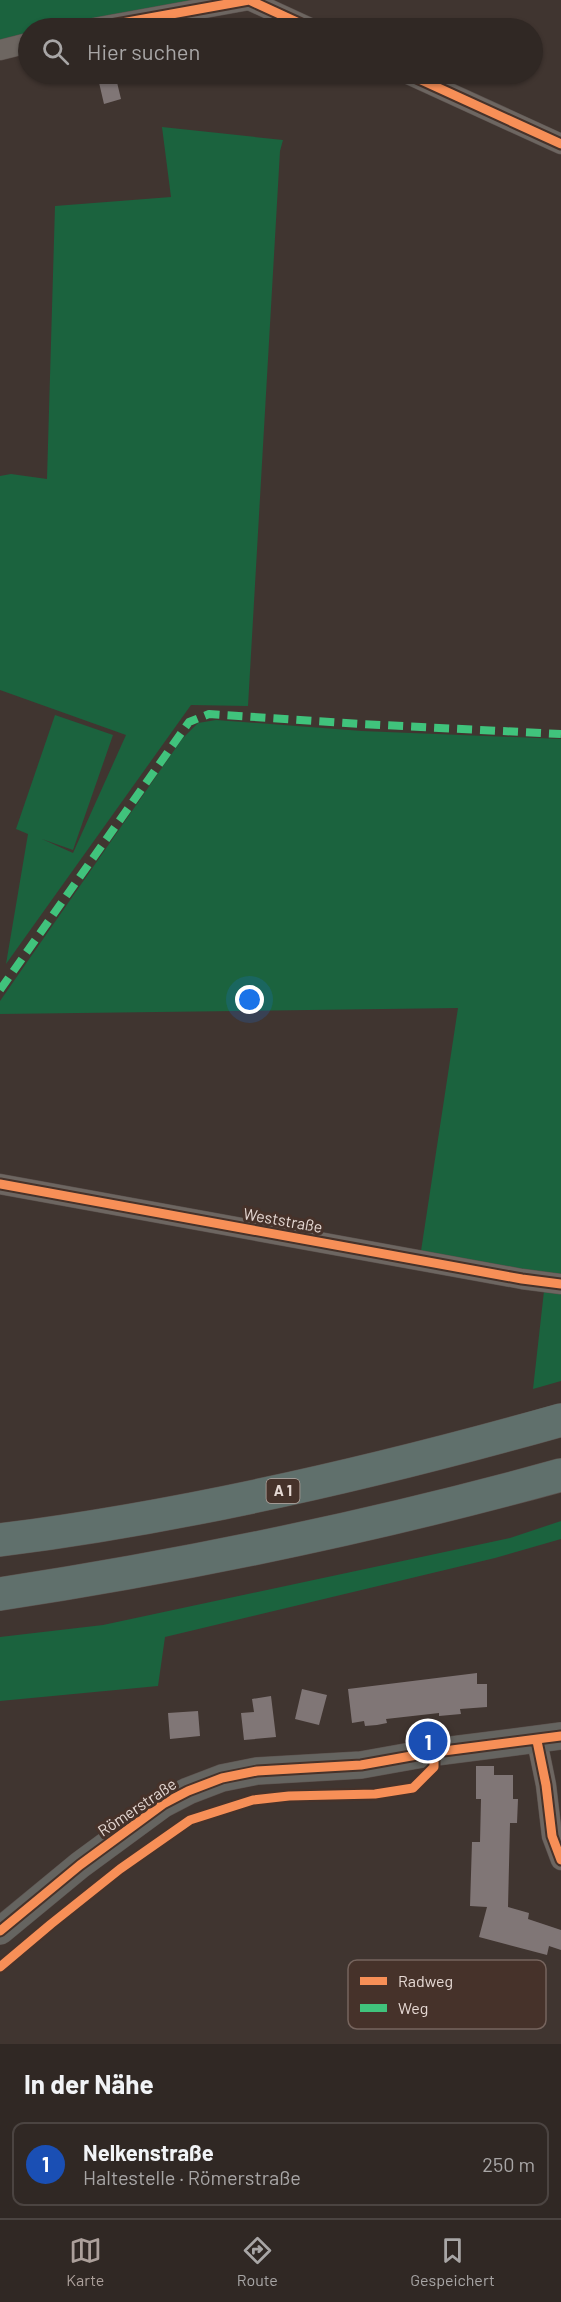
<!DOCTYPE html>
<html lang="de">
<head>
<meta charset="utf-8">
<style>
  body { margin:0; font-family:Barlow,sans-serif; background:#3c3431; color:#f1f3f6 }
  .you { position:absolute; left:250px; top:1000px; width:21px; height:21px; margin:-15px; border:4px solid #fff; border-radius:50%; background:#1a73e8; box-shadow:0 0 0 9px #1a73e833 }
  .badge { display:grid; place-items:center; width:39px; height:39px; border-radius:50%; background:#aca09b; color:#fff; font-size:20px; font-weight:700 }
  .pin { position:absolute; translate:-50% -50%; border:3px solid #fff; box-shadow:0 2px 6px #0006 }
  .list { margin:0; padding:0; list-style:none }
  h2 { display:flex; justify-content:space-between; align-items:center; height:78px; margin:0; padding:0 24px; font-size:26px }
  h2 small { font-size:20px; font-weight:400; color:#a8a6a6 }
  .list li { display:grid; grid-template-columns:39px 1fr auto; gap:18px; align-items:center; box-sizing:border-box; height:84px; margin:0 12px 12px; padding:0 12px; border:2px solid #4b4441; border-radius:12px }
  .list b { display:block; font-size:22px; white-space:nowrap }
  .list p { margin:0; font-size:20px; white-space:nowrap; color:#a8a6a6 }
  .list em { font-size:20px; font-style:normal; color:#a8a6a6 }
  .icon { flex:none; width:33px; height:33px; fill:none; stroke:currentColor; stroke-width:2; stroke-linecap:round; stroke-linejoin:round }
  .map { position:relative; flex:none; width:561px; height:2044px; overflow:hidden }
  .search { position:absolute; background:#302824; box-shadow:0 2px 4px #0004; left:18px; right:18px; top:18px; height:66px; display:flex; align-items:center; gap:15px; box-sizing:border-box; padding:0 21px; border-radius:33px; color:#a8a6a6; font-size:22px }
  .sheet { height:174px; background:#302824 }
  nav { display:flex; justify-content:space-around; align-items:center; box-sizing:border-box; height:84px; border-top:2px solid #4b4441; background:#302824; font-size:16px; color:#a8a6a6 }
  nav a { display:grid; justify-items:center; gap:3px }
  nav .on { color:#aca09b }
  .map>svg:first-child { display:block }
  .green { fill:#1b633e }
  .building { fill:#807676 }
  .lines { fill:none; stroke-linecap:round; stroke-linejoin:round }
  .street-casing { stroke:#5c524e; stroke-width:21 }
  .secondary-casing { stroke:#5c524e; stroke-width:28 }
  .highway-casing { stroke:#5c524e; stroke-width:34 }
  .street { stroke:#6d6661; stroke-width:20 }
  .secondary { stroke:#656460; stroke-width:27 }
  .highway { stroke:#60706c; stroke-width:33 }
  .quiet { stroke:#40c37c; stroke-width:8; stroke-dasharray:15 8; stroke-linecap:butt }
  .cycleway-casing { stroke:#46322a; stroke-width:13 }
  .cycleway { stroke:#f78f57; stroke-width:9 }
  .labels { text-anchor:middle; stroke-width:6; stroke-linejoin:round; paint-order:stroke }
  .shield { fill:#46322a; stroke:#b6a7a1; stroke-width:1.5 }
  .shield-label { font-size:15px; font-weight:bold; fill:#e6d9d4 }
  .street-label { font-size:16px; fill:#e6d9d4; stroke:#46322a }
  .key { fill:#46322a; stroke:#76645d; stroke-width:1.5 }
  .key-label { font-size:16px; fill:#e6d9d4 }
</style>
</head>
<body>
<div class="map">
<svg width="561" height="2044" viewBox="0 0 561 2044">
  <rect width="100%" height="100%" fill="#403530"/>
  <path class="green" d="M0,0H202L63,28H28V36L0,43Z
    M162,127L283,140L280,151L248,706L191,705L6,964L28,834L16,829L55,715L113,735L73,850L42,839L73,853L126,735L0,690V476L11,474L47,479L55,206L171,197Z
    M216,720L362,731L561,739V1276L529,1274L421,1251L458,1008L0,1014V1001L182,739L198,723Z
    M544,1291H561V1381L533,1389Z
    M561,1521V1539L495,1558L165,1637L158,1686L0,1701V1637L103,1625L510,1538Z"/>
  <path class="building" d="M97,74H115L121,99L104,104Z
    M477,1673V1684H487V1707L460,1709L461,1714L439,1716V1713L386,1719L387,1723L377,1725L365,1726L364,1721L352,1723L348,1689Z
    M302,1689L327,1695L319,1725L295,1719Z
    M271,1696L276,1737L244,1740L241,1713L254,1712L252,1699Z
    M198,1711L200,1736L170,1739L168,1713Z
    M476,1766H494V1775H513V1799H518L517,1823H510L508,1907L529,1913L528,1919L561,1930V1950L549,1946L547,1955L479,1937L487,1907L470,1906L472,1842H480L481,1799H476Z"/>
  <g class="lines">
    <g class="street-casing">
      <path id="street" d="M94,28L249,0L310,28
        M0,50L28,43
        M408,74L561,144
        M0,1184L522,1279L561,1284
        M537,1741L546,1785L552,1836L561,1860"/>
    </g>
    <g class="secondary-casing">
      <path id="secondary" d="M0,1931L80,1865L163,1804L188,1791L222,1778L257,1771L361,1765L428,1753L561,1736"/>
    </g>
    <g class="highway-casing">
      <path id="highway" d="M0,1540C190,1516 377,1472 561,1420
        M0,1594C189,1565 376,1526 561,1475"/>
    </g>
    <use href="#street" class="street"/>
    <use href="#secondary" class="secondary"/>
    <use href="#highway" class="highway"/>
    <path class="quiet" d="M0,990L189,722L209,714L361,724L561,734"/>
    <g class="cycleway-casing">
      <path id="cycleway" d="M94,28L249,0L310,28
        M408,74L561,144
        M0,1184L522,1279L561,1284
        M537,1741L546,1785L552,1836L561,1860
        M0,1931L80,1865L163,1804L188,1791L222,1778L257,1771L361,1765L428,1753L561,1736
        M0,1967L51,1924L120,1869L190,1820L253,1800L289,1796L375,1794L413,1788L434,1767V1752"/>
    </g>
    <use href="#cycleway" class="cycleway"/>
  </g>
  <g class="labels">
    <rect class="shield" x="266.5" y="1479" width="33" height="24" rx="4.5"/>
    <g class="shield-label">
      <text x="283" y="1496">A 1</text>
    </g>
    <g class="street-label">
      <text transform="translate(283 1220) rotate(10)" y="6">Weststraße</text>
      <text transform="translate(137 1807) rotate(-34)" y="6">Römerstraße</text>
    </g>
  </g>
  <rect x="348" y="1960" width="198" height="69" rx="9" class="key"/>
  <rect x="360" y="1977" width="27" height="8" fill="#f78f57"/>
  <rect x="360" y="2004" width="27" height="8" fill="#40c37c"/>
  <g class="key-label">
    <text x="398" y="1987">Radweg</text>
    <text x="398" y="2014">Weg</text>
  </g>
</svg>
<div class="you"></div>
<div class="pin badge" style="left:428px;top:1741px;background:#1a4fb4">1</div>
<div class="search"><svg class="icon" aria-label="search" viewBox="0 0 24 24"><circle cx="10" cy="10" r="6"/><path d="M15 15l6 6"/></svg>Hier suchen</div>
</div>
<section class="sheet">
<h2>In der Nähe<small></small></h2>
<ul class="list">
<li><span class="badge" style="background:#1a4fb4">1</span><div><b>Nelkenstraße</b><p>Haltestelle · Römerstraße</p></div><em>250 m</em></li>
</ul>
</section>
<nav>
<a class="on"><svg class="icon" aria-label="map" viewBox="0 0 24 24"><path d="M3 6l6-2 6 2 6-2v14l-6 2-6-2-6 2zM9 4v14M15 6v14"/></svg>Karte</a>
<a><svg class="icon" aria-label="directions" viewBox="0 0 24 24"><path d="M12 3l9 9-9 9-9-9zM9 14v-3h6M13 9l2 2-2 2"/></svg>Route</a>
<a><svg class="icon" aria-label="saved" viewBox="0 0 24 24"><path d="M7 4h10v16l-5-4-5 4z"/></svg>Gespeichert</a>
</nav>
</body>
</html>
